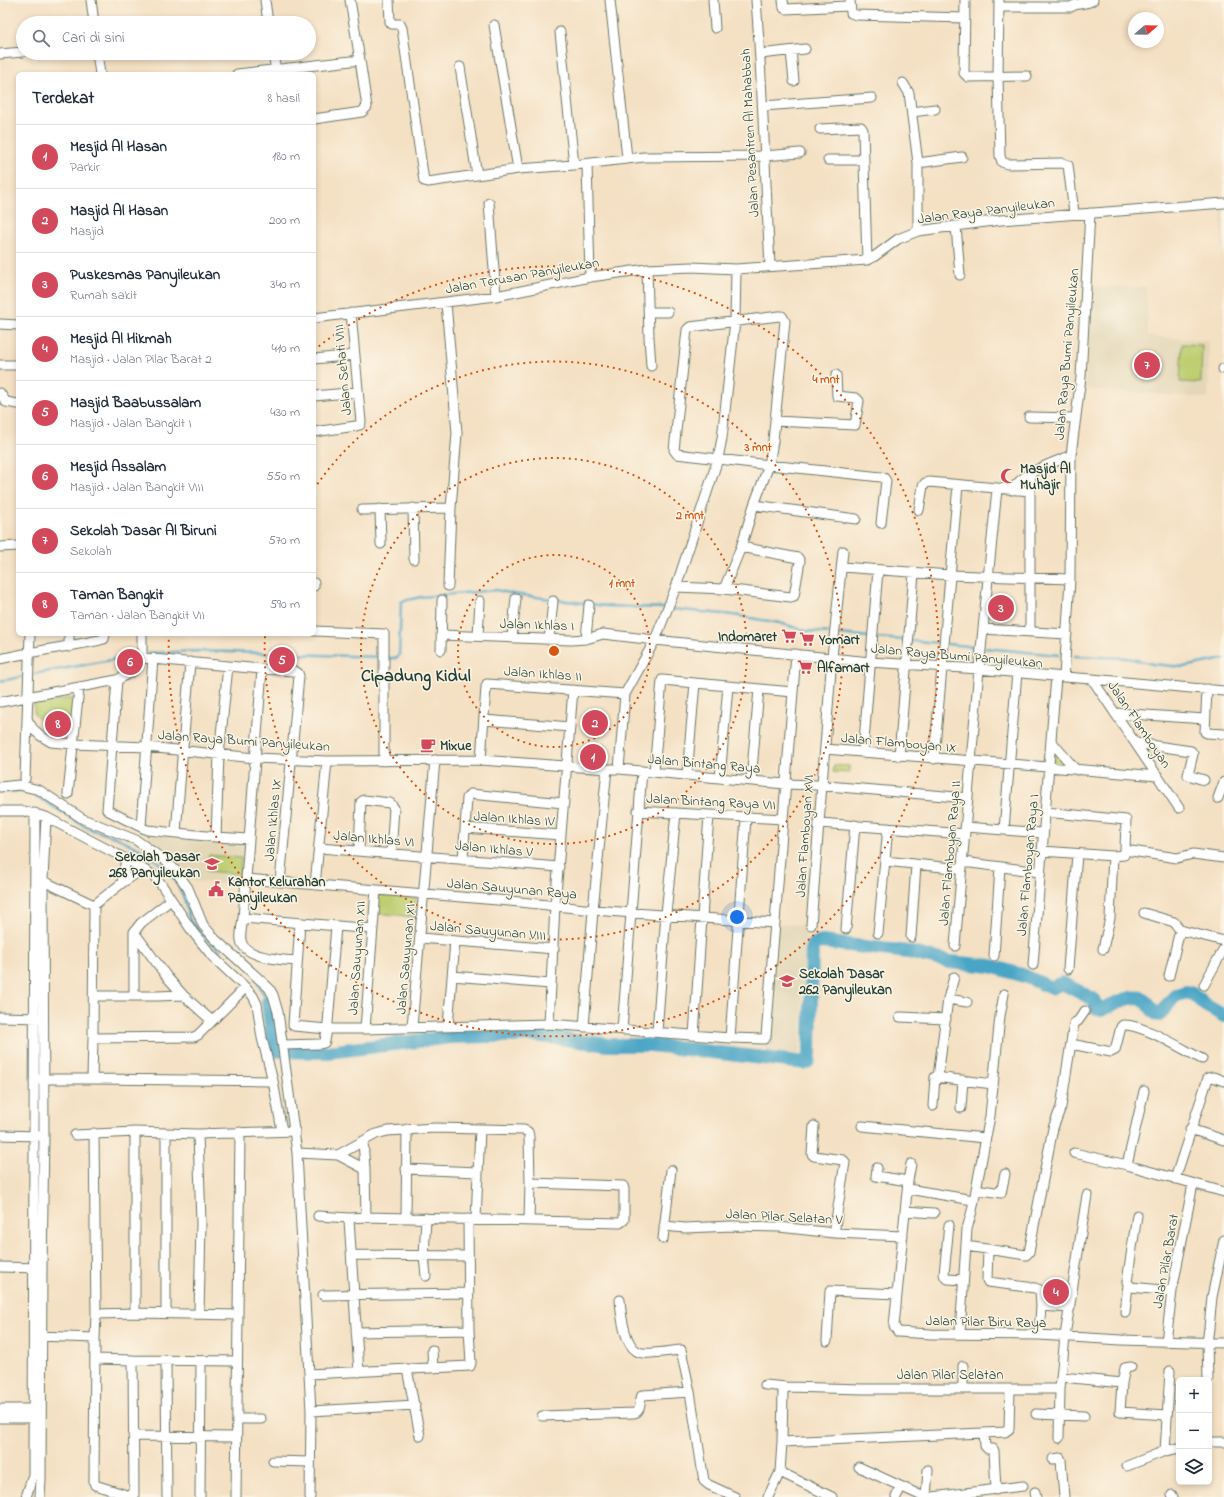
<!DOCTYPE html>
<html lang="id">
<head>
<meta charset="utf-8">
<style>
  body { margin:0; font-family:"Indie Flower",sans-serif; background:#f2f2f3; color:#1f2937 }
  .controls { position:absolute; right:12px; bottom:12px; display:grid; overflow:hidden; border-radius:6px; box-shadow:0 2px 6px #0003 }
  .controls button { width:36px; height:36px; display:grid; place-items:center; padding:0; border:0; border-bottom:1px solid #e0e1e3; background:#fff; color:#1f2937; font:20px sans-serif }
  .compass { position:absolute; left:1128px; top:12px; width:36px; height:36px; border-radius:50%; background:#fff; box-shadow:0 2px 6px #0003; rotate:70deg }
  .you { position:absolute; left:737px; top:917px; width:14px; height:14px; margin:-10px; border:3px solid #fff; border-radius:50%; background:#1a73e8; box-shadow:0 0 0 6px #1a73e833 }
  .badge { display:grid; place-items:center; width:26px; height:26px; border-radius:50%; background:#d1495b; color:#fff; font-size:13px; font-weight:700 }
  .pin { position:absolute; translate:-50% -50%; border:2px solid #fff; box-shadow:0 1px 4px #0006 }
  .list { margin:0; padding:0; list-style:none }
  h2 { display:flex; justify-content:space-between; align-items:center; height:52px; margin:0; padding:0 16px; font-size:17px }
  h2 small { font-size:13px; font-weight:400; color:#747a83 }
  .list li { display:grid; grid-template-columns:26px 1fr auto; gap:12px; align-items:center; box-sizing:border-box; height:64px; padding:0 16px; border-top:1px solid #e0e1e3 }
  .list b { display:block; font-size:15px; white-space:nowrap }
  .list p { margin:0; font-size:13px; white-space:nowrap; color:#747a83 }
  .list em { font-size:13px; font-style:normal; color:#747a83 }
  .icon { flex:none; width:22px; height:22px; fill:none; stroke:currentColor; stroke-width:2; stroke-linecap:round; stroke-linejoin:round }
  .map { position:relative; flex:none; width:1224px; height:1497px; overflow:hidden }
  .search { position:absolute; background:#fff; box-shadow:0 2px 6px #0003; left:16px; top:16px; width:300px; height:44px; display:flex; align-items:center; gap:10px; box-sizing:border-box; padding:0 14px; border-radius:22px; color:#747a83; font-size:15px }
  .panel { position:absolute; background:#fff; box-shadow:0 2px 6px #0003; left:16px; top:72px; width:300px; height:564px; border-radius:6px }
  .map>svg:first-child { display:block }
  .built { fill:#e3d7b7 }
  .green { fill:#bece71; stroke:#6e8652 }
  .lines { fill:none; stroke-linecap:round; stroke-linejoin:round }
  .stream { stroke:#48a5c6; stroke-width:2.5 }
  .river { stroke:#48a5c6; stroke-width:14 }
  .minor-casing { stroke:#6a7666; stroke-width:11 }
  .minor { stroke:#fff; stroke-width:9 }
  .ring { fill:none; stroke:#d45610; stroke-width:2; stroke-dasharray:2 4 }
  .labels { text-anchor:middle; stroke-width:3; stroke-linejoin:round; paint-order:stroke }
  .street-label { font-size:14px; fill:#1f3d34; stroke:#fcf5e5 }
  .poi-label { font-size:14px; font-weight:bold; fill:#1f3d34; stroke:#fcf5e5; text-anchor:start }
  .district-label { font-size:18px; font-weight:bold; fill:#1f3d34; stroke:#fcf5e5 }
  .centre { fill:#d45610; stroke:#fcf5e5; stroke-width:2 }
  .ring-label { font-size:12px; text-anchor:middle; font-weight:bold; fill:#d45610; stroke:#fcf5e5; stroke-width:3; stroke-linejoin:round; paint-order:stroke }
</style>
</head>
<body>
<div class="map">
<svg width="1224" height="1497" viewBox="0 0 1224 1497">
  <rect width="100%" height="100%" fill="#fcf5e5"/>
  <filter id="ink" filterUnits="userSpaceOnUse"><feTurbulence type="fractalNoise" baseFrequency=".025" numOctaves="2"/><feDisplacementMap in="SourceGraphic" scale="8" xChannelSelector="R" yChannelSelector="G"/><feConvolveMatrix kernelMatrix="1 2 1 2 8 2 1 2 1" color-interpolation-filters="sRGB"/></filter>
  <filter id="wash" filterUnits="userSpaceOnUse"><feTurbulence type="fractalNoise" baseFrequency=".012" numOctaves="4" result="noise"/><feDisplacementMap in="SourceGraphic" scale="16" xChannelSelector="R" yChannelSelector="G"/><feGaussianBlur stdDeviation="0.9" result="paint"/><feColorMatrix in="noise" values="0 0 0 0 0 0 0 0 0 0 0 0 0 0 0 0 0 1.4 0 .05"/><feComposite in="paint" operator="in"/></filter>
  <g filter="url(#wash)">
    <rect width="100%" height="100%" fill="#f4e0c3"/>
    <path class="built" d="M1221,211H1224V274Z
      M1091,286L1146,287L1148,336L1209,341L1208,398L1085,389Z
      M149,834L245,841L242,885L193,881L174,857L149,839Z
      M774,923L806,925L800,1054L765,1052Z"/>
    <path class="green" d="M1182,344L1202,345L1201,383L1180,382Z
      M75,698L71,735L53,734L34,714V703Z
      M1053,748L1068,765L1053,763Z
      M834,765L849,766V773L833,772Z
      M209,855L241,858L240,874L207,871Z
      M377,894L416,898L415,917L376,913Z"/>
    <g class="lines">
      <path class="stream" d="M672,609L733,615L780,623L806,631L830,633
        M839,634L870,637
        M876,638L906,640
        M911,641L941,643
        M947,644L978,647
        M985,648L1059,655
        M148,653L199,651L381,657
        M1075,656L1128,658L1153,664L1183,667L1224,659
        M386,658H397L399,655L401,603L403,601L421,597L496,590L513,594L606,606L663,608
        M34,674L122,658
        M0,681L21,677
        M0,792L18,791L30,792L87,828L118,838L141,850L162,865L176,881L184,898L190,921L207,939L220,950
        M258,984L268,1002"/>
      <path class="river" d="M268,1002L274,1048L279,1051L328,1052L450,1037L535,1035L608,1045H651L806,1063L809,1060L810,1053L812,946L817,943L822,942L908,952L950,962L991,966L1025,976L1051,988L1062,983L1093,999L1097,1008L1101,1010C1111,1005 1137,991 1146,1001C1151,1005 1152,1013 1159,1015L1175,996L1186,992L1193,994L1205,1005L1224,1016"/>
    </g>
  </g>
  <g filter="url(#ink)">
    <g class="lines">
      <g class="minor-casing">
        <path id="minor" d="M91,0L94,23
          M265,0L268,23
          M389,0L390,22L392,24H400L402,28L424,181L428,182L518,169L574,165L644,157L764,156L800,153
          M610,0L627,158
          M713,0L715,28
          M756,0C763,88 765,177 770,265
          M783,0L784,8L786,9L848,6L850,4
          M850,0L851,13L856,15L965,18
          M965,0L964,73L968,77L1027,76
          M999,0L998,77L1000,156L1002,162L1007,164L1063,163L1068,165L1074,213
          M999,7H1071C1077,2 1087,5 1093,0
          M494,25L518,169
          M560,32L574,165
          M791,51L794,81
          M97,53L100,74
          M273,53L275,65
          M0,54L23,52
          M760,54L805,49
          M460,67L477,175
          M237,74L360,60
          M903,83L909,93L918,163V231
          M763,106L872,98
          M912,112L935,109
          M314,119L362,112L367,107L360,60L350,0
          M820,129L861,127L863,130L867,260
          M828,160H864
          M918,163L962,157
          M587,164L590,277
          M489,203L496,296
          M956,226L960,275
          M647,269L649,337L651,366
          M446,303L457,433L451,508L448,586
          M649,312H668
          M314,318L496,296L590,277L647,269L691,267L736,269L867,260L875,256L898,239L918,231L1001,220L1224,203
          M0,324L18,325
          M314,359L355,355
          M0,365H18
          M1223,369L1224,368
          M0,393L6,402L18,404
          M314,396L358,392
          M1029,417L1076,418
          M775,421L855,425L859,401L856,398L837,396L836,375
          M314,432L356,426L360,425L361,422L351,313
          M1012,490C1024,471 1052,464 1071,455
          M754,505L856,519
          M413,508L414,559
          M380,509L381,544
          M362,510L451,508
          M919,510L923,486L925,483L929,482L1030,491
          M0,547L18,546
          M842,567L950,575L1070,579
          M314,583V586
          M676,587L724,589L791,597L794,596L800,561L798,558L741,547
          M724,589L741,547L754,505L769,465L773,441L785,321L782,316H779L690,327L687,330L674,450L677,454L769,465L881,477L884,478L886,481L881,523
          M983,629L1067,634
          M314,631L384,634V761
          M1030,632V491L1031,473
          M69,634V647
          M441,635L571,640L586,639L603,634L655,640L676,587L718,459L722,438L735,321L736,269
          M478,636L480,601
          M512,638L516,598
          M586,639L589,605
          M549,640L553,601
          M441,650L442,600
          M142,658L262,669L294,671L298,673L299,676L280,882
          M142,658V634
          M0,659C33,651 67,647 100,640L104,639L105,634
          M262,669L243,918L373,929
          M1064,677L1092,679L1179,808
          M1092,679L1224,691
          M117,680L107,810L147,830L216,837L249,839
          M1207,689L1205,732L1207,733L1224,734
          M0,702L117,680L133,671L142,658
          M1116,713L1205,719
          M27,719L33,729L41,736L51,742L73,744L147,747L255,758L327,761L481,760L607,769H619L625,694L655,640L870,662L979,669L1064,677L1070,579L1071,455L1081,377L1090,213
          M484,720L570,727
          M1051,741L1076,770
          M1136,743L1191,751L1193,754L1188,775L1204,780
          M825,749L1158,776
          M863,753L878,570
          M899,756L914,573
          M934,759L958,485
          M481,760L486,687L487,684L625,694
          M619,769L785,784L816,785L968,798
          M654,772L662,680L793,692
          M687,775L695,683
          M720,778L728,686
          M25,779L30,634
          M751,781L759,689
          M0,787L19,785L39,790L83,819L136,840L167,862L175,870L188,888L203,925L215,939L269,988L273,995L278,1012L297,1153L311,1411L310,1497
          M68,794L79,688
          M1218,798L1224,782
          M0,811H24L46,817L126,859L153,875L161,884L192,931L213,957L244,986L243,990L198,1035L194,1037L93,1038L92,1079H38
          M638,811L783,819
          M819,823L965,834
          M141,827L153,658
          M966,827L1043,833
          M465,828L561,835
          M1004,830L1017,672
          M176,832L190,662
          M216,837L219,755L228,666
          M319,848L559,867
          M1125,850L1177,858L1193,854L1224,858
          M359,851L361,802L364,800L390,803L394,808L391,854
          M1042,851L1113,856L1124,855L1125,850L1126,820L1045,812
          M463,860L467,798L470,794L564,803
          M885,861L962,869
          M963,862L1040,872
          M39,879L94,905
          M246,879L520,902L593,910L774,923
          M122,883L143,869
          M315,885L327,761
          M171,900L141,923L134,932V996H157L183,995L212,1021
          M1144,913L1174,922L1180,930L1224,941
          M243,918C242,925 240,934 241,940C243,958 284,960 297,961
          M300,923L293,1025L294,1026L327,1029H365L549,1024L730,1038L764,1039L766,1037L796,654
          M811,925L832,657L843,551
          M846,929L855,825
          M134,932L167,977L183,995
          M878,933L888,828
          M911,937L916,865
          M420,938L554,949
          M955,946L979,669L997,489
          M1103,949L1110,918L1113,856
          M994,956L1000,868
          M1033,965L1056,677
          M1068,969L1077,854
          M452,976L551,984
          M1169,976L1180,930
          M1204,985L1224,948
          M244,986L253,996L257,1004L262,1038L273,1081L282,1131
          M93,996H134
          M948,999L967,1002
          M0,1017L39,1018
          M900,1017L946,1019
          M549,1024L555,906L573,690
          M448,1026L455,941
          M412,1027L435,760
          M584,1027L593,910L607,769
          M365,1029L376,890
          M622,1030L642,771
          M657,1032L666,914L676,813
          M694,1035L709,815
          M93,1038L94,905L122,883L126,859
          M730,1038L746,818
          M1071,1044L1111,1052L1115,1050L1121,1027L1123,1025C1141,1023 1184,1050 1202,1059
          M283,1045L320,1044L324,1043L325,1041L328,1023L336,926
          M938,1077L948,999L954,977
          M92,1079L273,1081
          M933,1106L935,1077L993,1084
          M961,1108L963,1080
          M814,1126L812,1154L814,1156L843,1160L845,1162L834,1233
          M862,1126L985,1138
          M1190,1129L1224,1140
          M94,1133L96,1314L135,1313L238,1315
          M198,1134L201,1223L199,1314
          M0,1135L39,1136
          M75,1135L135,1132L198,1134L295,1131
          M363,1141L365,1169
          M297,1153L338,1155L365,1169L366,1217L620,1223L624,1220V1189L623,1186L530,1183L529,1137L528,1132L524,1130L435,1128L388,1131L376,1134L338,1155
          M1074,1153L1127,1165L1224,1192
          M911,1164L908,1181L894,1326L898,1332L931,1334L1039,1335L1121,1340L1224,1343
          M1127,1165L1144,1091
          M877,1168L876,1176L908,1181
          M406,1169L478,1172
          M1175,1179L1208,1078L1213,1077L1224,1081
          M908,1189L973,1200
          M976,1189L1001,1193L1005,1174
          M905,1211L934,1213
          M1137,1215L1127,1282L1131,1287L1172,1291
          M318,1216L349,1218
          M406,1218L407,1129
          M476,1219L480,1129
          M529,1220L530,1183
          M949,1225L944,1274L945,1277L948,1279L963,1280
          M664,1226L685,1228L732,1226L779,1227L834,1233L903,1236
          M663,1239L671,1170
          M966,1246L1026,1255L1029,1252L1053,1128L1061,1107L1074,1023L1078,1021L1085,1011
          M988,1249L987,1280L988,1282L1035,1288L1040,1290L1041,1306L1039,1335
          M352,1255L468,1256
          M0,1267L39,1268
          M426,1276L424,1256L426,1218
          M323,1295L468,1293
          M620,1300C621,1315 625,1352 643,1353C655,1354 669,1351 681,1350L690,1392L704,1481L709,1485L735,1497
          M1041,1306L1070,1308
          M1125,1312L1128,1285
          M135,1313V1132
          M166,1313V1134
          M356,1332L469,1330
          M960,1333L967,1229L972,1211L990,1116L1000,1016L1004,994
          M37,1336L95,1338L94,1482L95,1485L98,1486L133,1497
          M95,1338L96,1314
          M827,1341L830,1291L897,1294
          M1166,1342L1172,1291L1193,1184
          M432,1350L433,1368
          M95,1359L133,1360
          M166,1361L167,1497
          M963,1366V1388
          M1131,1367L1125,1368L1122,1383L1120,1412L1167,1415
          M407,1369L420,1436
          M1170,1371L1165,1451L1179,1448
          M359,1372L349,1220V1218L366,1217
          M309,1374L470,1366L471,1363L469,1330L468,1219
          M1062,1377L1122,1383
          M1208,1380L1207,1343L1209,1328L1212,1297L1224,1240
          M765,1385L786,1387L863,1389H1060
          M786,1387L783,1391L782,1442L1005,1432L1009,1429L1010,1389
          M0,1409H33
          M311,1411L415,1405
          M1036,1414L1084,1416
          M542,1416L634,1413C642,1411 639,1402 642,1395L690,1392
          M0,1418H33
          M237,1419H261
          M984,1433L985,1446L988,1449H993L994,1451L996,1490
          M133,1436L236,1437
          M1059,1438L1060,1389L1065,1336L1087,1195
          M1209,1442H1224
          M1053,1459L1060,1458L1061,1460L1064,1497
          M273,1461L310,1462
          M1127,1466L1165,1451
          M859,1467L924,1497
          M780,1472L832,1497
          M1035,1492L1036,1497
          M1172,1495L1173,1497
          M26,1497L33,1475L35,813
          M40,1497L41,1479L42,1268L44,1136L43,880L46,817
          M134,1497L133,1360L237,1361
          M200,1497L201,1361
          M236,1497L240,1132
          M768,1497L780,1472L782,1442
          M896,1497L901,1487
          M926,1497L928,1470
          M932,1497L1023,1486"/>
      </g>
      <use href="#minor" class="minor"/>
    </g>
  </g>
  <g class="ring">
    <circle cx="554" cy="651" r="96"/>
    <circle cx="554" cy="651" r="193"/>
    <path d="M314 489A289 289 0 1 1 265 636"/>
    <path d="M314 350A385 385 0 1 1 169 634"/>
  </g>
  <defs>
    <g id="mosque-bare" transform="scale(1.2)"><path d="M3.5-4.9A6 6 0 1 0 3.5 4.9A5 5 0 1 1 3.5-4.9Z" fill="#d1495b" stroke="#fcf5e5" stroke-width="2.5" paint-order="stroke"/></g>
    <g id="supermarket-bare" transform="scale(1.2)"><path d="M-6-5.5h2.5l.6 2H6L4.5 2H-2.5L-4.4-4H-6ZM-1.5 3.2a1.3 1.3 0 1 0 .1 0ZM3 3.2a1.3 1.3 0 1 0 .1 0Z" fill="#d1495b" stroke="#fcf5e5" stroke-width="2.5" paint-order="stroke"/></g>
    <g id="cafe-bare" transform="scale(1.2)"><path d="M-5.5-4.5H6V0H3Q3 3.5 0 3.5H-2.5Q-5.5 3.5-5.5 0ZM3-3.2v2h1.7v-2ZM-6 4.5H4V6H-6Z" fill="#d1495b" stroke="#fcf5e5" stroke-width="2.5" paint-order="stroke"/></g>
    <g id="school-bare" transform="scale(1.2)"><path d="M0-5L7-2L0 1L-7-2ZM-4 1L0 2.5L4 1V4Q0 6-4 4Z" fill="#d1495b" stroke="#fcf5e5" stroke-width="2.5" paint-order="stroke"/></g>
    <g id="civic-bare" transform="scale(1.2)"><path d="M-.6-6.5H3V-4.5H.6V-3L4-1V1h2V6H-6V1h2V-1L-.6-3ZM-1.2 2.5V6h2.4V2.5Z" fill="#d1495b" stroke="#fcf5e5" stroke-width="2.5" paint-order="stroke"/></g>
  </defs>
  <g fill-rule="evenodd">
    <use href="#mosque-bare" x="1008" y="476"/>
    <use href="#supermarket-bare" x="789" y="636"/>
    <use href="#supermarket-bare" x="807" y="639"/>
    <use href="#supermarket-bare" x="805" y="667"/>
    <use href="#cafe-bare" x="428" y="745"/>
    <use href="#school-bare" x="212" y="864"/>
    <use href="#civic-bare" x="216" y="889"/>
    <use href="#school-bare" x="787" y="981"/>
  </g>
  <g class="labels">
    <g class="street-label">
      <text transform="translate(749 133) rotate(-93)" y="5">Jalan Pesantren Al Mahabbah</text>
      <text transform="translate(986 210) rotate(-7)" y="5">Jalan Raya Panyileukan</text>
      <text transform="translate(522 275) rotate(-10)" y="5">Jalan Terusan Panyileukan</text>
      <text transform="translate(1066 354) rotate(-85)" y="5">Jalan Raya Bumi Panyileukan</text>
      <text transform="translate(342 370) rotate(-95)" y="5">Jalan Sehati VIII</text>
      <text transform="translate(537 624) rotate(2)" y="5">Jalan Ikhlas I</text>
      <text transform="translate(957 655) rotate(5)" y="5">Jalan Raya Bumi Panyileukan</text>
      <text transform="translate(543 673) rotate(4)" y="5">Jalan Ikhlas II</text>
      <text transform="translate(1140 724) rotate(56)" y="5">Jalan Flamboyan</text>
      <text transform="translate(244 740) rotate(4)" y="5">Jalan Raya Bumi Panyileukan</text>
      <text transform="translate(899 742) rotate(5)" y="5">Jalan Flamboyan IX</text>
      <text transform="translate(704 763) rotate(5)" y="5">Jalan Bintang Raya</text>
      <text transform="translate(711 801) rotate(3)" y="5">Jalan Bintang Raya VII</text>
      <text transform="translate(514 818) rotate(4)" y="5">Jalan Ikhlas IV</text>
      <text transform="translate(272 820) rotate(-85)" y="5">Jalan Ikhlas IX</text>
      <text transform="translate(804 836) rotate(-86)" y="5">Jalan Flamboyan XVI</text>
      <text transform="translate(374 838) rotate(5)" y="5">Jalan Ikhlas VI</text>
      <text transform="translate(494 848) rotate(5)" y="5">Jalan Ikhlas V</text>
      <text transform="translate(949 853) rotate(-85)" y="5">Jalan Flamboyan Raya II</text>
      <text transform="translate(1027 865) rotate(-85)" y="5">Jalan Flamboyan Raya I</text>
      <text transform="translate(512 888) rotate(5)" y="5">Jalan Sauyunan Raya</text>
      <text transform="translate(488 930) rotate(5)" y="5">Jalan Sauyunan VIII</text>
      <text transform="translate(356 958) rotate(-86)" y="5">Jalan Sauyunan XII</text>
      <text transform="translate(405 959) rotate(-85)" y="5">Jalan Sauyunan XI</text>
      <text transform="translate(784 1216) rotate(3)" y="5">Jalan Pilar Selatan V</text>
      <text transform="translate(1165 1261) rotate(-80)" y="5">Jalan Pilar Barat</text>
      <text transform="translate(986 1321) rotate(1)" y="5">Jalan Pilar Biru Raya</text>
      <text x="950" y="1379">Jalan Pilar Selatan</text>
    </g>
    <g class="poi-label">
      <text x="1020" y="473">Masjid Al<tspan x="1020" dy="16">Muhajir</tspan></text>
      <text x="777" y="641" text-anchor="end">Indomaret</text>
      <text x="819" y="644">Yomart</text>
      <text x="817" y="672">Alfamart</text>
      <text x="440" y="750">Mixue</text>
      <text x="200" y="861" text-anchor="end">Sekolah Dasar<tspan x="200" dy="16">268 Panyileukan</tspan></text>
      <text x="228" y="886">Kantor Kelurahan<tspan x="228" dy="16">Panyileukan</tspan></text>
      <text x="799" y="978">Sekolah Dasar<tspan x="799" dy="16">262 Panyileukan</tspan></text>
    </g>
    <g class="district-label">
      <text x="416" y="681">Cipadung Kidul</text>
    </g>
  </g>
  <circle cx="554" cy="651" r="6" class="centre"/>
  <g class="ring-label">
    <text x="826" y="383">4 mnt</text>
    <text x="758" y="451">3 mnt</text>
    <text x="690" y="519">2 mnt</text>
    <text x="622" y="587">1 mnt</text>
  </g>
</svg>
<div class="controls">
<button>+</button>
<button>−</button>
<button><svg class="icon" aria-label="layers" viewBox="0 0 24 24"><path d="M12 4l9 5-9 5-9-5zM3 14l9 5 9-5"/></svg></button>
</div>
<svg class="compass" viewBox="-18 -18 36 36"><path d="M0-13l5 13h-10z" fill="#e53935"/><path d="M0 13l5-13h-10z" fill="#747a83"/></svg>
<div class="you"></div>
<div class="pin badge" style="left:593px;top:757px">1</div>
<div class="pin badge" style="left:595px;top:723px">2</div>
<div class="pin badge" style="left:1001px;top:608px">3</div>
<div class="pin badge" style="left:1056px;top:1292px">4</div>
<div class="pin badge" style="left:282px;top:660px">5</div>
<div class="pin badge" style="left:130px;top:662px">6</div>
<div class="pin badge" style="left:1147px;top:365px">7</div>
<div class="pin badge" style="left:58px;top:724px">8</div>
<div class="search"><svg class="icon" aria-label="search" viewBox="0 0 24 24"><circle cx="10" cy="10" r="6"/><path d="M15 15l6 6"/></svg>Cari di sini</div>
<section class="panel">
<h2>Terdekat<small>8 hasil</small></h2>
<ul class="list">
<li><span class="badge">1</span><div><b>Mesjid Al Hasan</b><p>Parkir</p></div><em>180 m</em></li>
<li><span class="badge">2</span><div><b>Masjid Al Hasan</b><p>Masjid</p></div><em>200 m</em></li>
<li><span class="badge">3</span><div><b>Puskesmas Panyileukan</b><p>Rumah sakit</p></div><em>340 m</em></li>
<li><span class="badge">4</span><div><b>Mesjid Al Hikmah</b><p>Masjid · Jalan Pilar Barat 2</p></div><em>410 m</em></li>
<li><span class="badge">5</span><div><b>Masjid Baabussalam</b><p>Masjid · Jalan Bangkit I</p></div><em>430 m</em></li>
<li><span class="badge">6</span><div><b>Mesjid Assalam</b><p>Masjid · Jalan Bangkit VIII</p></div><em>550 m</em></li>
<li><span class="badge">7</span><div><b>Sekolah Dasar Al Biruni</b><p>Sekolah</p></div><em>570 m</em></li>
<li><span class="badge">8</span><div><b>Taman Bangkit</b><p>Taman · Jalan Bangkit VII</p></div><em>590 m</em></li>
</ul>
</section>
</div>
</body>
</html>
